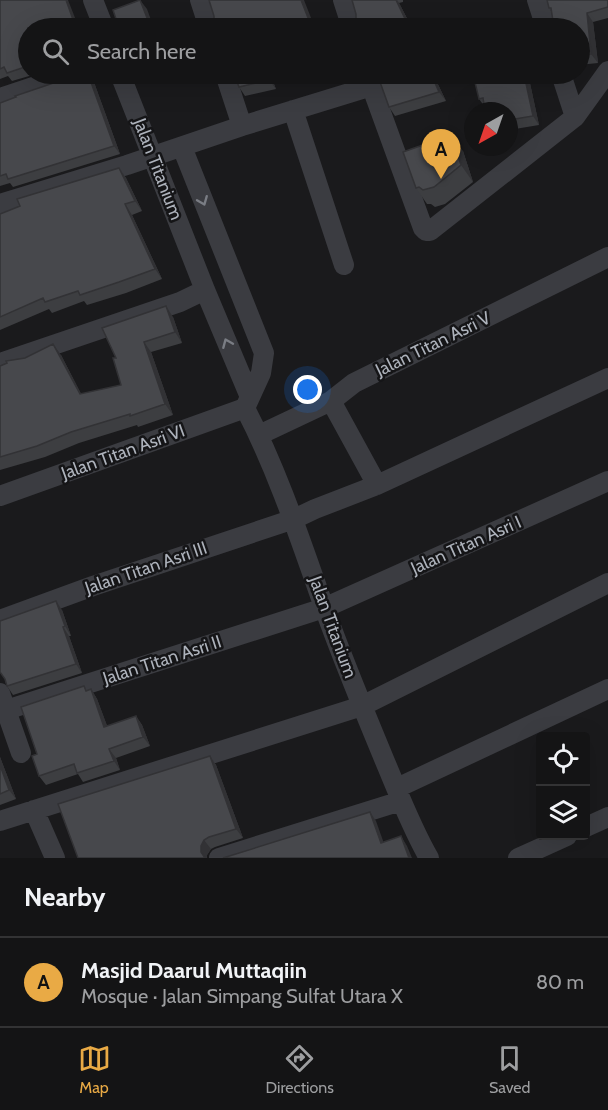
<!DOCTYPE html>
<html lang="en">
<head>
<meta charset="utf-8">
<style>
  body { margin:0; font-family:Cabin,sans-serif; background:#1d1d1e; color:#f1f3f6 }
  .controls { position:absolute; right:18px; bottom:18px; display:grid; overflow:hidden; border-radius:6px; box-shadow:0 6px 24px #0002 }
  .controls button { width:54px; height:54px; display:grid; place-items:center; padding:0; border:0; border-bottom:2px solid #333334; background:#141415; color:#f1f3f6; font:30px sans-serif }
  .compass { position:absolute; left:464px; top:102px; width:54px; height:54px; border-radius:50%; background:#141415; box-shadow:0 6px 24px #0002; rotate:220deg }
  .you { position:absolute; left:308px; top:390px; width:21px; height:21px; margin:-15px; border:4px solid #fff; border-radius:50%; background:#1a73e8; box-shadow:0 0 0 9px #1a73e833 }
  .badge { display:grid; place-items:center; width:39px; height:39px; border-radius:50%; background:#e9aa45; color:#111; font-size:20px; font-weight:700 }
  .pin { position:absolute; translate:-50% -50px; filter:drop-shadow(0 2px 3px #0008) }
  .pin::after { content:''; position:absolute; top:32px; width:21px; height:18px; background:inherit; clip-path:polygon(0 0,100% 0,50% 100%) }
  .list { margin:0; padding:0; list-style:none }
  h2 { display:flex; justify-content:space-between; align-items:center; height:78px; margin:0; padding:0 24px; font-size:26px }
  h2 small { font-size:20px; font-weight:400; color:#9d9ea0 }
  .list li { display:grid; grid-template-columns:39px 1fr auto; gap:18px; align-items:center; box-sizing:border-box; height:90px; padding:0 24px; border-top:2px solid #333334 }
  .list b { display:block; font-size:22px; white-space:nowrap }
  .list p { margin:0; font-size:20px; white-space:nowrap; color:#9d9ea0 }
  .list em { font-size:20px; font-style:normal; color:#9d9ea0 }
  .icon { flex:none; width:33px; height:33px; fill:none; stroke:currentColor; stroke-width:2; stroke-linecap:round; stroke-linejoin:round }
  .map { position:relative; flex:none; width:608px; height:858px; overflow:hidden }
  .search { position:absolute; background:#141415; box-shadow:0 6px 24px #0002; left:18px; right:18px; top:18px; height:66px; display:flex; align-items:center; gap:15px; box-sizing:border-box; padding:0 21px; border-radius:33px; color:#9d9ea0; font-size:22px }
  .sheet { height:168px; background:#141415 }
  nav { display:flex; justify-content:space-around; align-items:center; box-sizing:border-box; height:84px; border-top:2px solid #333334; background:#141415; font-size:16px; color:#9d9ea0 }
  nav a { display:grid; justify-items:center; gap:3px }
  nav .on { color:#e9aa45 }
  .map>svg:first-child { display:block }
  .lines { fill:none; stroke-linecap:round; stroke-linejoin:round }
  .street { stroke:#3b3c41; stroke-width:20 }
  .wall { fill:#3d3e41 }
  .shaded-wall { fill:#323235 }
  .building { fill:#47484c; stroke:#323235; stroke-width:1.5 }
  .oneway { stroke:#7a7d84 }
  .labels { text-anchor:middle; stroke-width:5; stroke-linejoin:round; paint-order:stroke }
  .street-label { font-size:18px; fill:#adb2bb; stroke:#151517 }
</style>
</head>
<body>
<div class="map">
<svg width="608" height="858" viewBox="0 0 608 858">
  <rect width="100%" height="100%" fill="#1a1a1c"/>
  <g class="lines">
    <path class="street" d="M93,0L104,28
      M200,0L209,28
      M343,0L352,28
      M537,0L546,28
      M120,74L205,290L250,397
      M225,74L242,126
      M367,74L423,228L426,231H430L575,117L608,71
      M561,74L575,117
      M0,98L72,74
      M293,110L344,265
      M182,147L264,353L261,373L245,408C278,472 300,539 324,607C342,658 363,708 384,759C398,792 411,827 429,858
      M0,204L127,165L242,126L372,86
      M0,363L180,302L205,290
      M331,401L377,485
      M259,435L331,401L354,383L608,257
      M0,496L245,408
      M0,620L93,586L294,519L315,509L377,485L608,378
      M0,693L21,753
      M0,712L324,608L608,481
      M397,788L608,689
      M34,810L55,858
      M0,821L362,706L608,583
      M586,827L608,817
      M219,858L401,801
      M518,858L567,836"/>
  </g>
  <path class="wall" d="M0,0L28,28V74H36L12,81L8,76L0,79Z
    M352,0H403V2L399,3L412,28H357L356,14Z
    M608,0V18L593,22L598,63L579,65V28L552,12L549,8Z
    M75,74H91L120,154L13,187L10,183L0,186V103L71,77Z
    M270,74L276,89L245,96L239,87Z
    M433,74L446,101L395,116L389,107Z
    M528,74L539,125L509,130V111L485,107L479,99Z
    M463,151L473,182L445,204L435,207L431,204H427L416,188Z
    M119,168L126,178L142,211L132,215L162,279L126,293L87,305L84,301L52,313L49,309L0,330V214Z
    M173,317L182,343L151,352L173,415L138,427L137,425L79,443L45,457L0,470V366L61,355L81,394L121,385L116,358Z
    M62,610L71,636H69L82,673L13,695L7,686L5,681Z
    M84,686L87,691L91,689L97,699L107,726L136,716L142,725L150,746L116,758L120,770L83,782L78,774L46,785L39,776L37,754Z
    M210,756L216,765L243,838L215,847L211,849L207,855V858H78Z
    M0,757L16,799L0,805Z"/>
  <path class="shaded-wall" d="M66,0H68L79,28H76Z
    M140,0L147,9L154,28H151Z
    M301,0H304L315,28H312Z
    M396,0H397L399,3L412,28H410L408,25Z
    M587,13L593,22L598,63L591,54Z
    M88,74H91L120,154L114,146Z
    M267,74H270L276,89L269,80Z
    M431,74H433L446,101L439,92Z
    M524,74H528L539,125L533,116Z
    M451,135L463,151L473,182L461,165Z
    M119,168L126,178L142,211L135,201Z
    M125,204L132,215L162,279L155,269Z
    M166,306L173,317L182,343L175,332Z
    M144,342L151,352L173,415L165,404Z
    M53,344L61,355L87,405L80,394Z
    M56,601L62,610L71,636L65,626Z
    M63,627L69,636L82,673L76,664Z
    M91,689L97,699L111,736L104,727Z
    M136,716L142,725L150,746L143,737Z
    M109,749L116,758L120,770L114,761Z
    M210,756L216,765L243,838L236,829Z
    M0,757L16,799L9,790L0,765Z
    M370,812L376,821L387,852L381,843Z
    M401,836L407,846L412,858H409Z
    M204,840L211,849L207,855V858H205L201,852V846Z"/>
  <path class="building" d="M0,0H66L76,28H28V66L7,73L4,67L0,69Z
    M140,0L151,28H119L113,10Z
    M209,0H301L312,28H213L212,27L214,21V16Z
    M352,0H396L408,25L397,28H357L355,23L356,19V14Z
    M547,0H608V7L587,13L591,54L579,55V28H554L551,8H549Z
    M75,74H88L114,146L8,179L6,174L0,176V103L16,97L15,96L71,77Z
    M234,74H267L269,80L239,87Z
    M399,74H431L439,92L389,107L380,82Z
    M473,74H524L533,116L509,120V111H485L483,98L479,99Z
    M451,135L461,165L434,187L423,190L419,187L416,188L403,152Z
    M119,168L135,201L125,204L155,269L119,282L80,295L78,291L45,302L43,298L0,317V214L20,206L17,199Z
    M166,306L175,332L144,342L165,404L130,416V414L71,432L37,446L0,457V366L7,363L6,361L25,358L53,344L80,394L121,385L113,358H116L102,328Z
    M56,601L65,626L63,627L76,664L7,686L5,679L0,672V621Z
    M84,686L86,691L91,689L104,727L136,716L143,737L109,749L114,761L77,773L74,764L39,776L32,756L37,754L21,707Z
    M210,756L236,829L209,837L204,840L201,846V852L205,858H78L58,804Z
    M0,765L9,790L0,794Z
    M370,812L381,843L401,836L409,858H223Z"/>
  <defs><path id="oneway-chevron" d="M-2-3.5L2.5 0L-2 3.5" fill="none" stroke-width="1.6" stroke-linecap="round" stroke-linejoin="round" transform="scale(1.5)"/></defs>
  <g class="oneway">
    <use href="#oneway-chevron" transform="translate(203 201) rotate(68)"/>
    <use href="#oneway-chevron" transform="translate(227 343) rotate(-113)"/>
  </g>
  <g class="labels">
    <g class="street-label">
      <text transform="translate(158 169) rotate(69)" y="6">Jalan Titanium</text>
      <text transform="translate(433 344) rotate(-26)" y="6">Jalan Titan Asri V</text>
      <text transform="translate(123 452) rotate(-20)" y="6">Jalan Titan Asri VI</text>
      <text transform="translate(466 545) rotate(-24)" y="6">Jalan Titan Asri I</text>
      <text transform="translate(146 568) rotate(-19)" y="6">Jalan Titan Asri III</text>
      <text transform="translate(333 627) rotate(70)" y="6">Jalan Titanium</text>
      <text transform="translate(162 660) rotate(-18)" y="6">Jalan Titan Asri II</text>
    </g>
  </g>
</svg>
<div class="controls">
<button><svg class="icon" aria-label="locate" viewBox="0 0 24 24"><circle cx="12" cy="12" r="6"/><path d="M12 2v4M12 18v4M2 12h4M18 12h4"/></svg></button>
<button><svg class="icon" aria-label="layers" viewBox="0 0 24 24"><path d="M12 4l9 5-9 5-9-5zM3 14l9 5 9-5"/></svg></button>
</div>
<svg class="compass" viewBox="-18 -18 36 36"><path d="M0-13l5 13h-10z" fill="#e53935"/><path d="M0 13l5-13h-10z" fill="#9d9ea0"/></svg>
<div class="you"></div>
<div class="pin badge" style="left:441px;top:179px">A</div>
<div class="search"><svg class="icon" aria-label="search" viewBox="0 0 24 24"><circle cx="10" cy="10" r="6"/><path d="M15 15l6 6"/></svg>Search here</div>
</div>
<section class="sheet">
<h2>Nearby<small></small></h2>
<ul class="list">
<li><span class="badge">A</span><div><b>Masjid Daarul Muttaqiin</b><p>Mosque · Jalan Simpang Sulfat Utara X</p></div><em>80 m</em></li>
</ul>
</section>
<nav>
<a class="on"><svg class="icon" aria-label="map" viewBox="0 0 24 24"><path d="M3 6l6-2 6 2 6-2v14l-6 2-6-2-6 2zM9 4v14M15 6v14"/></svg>Map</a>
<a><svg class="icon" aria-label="directions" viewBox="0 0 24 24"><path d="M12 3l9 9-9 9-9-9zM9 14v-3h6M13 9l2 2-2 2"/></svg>Directions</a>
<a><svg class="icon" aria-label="saved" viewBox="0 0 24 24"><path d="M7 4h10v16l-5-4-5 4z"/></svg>Saved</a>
</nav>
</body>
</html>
